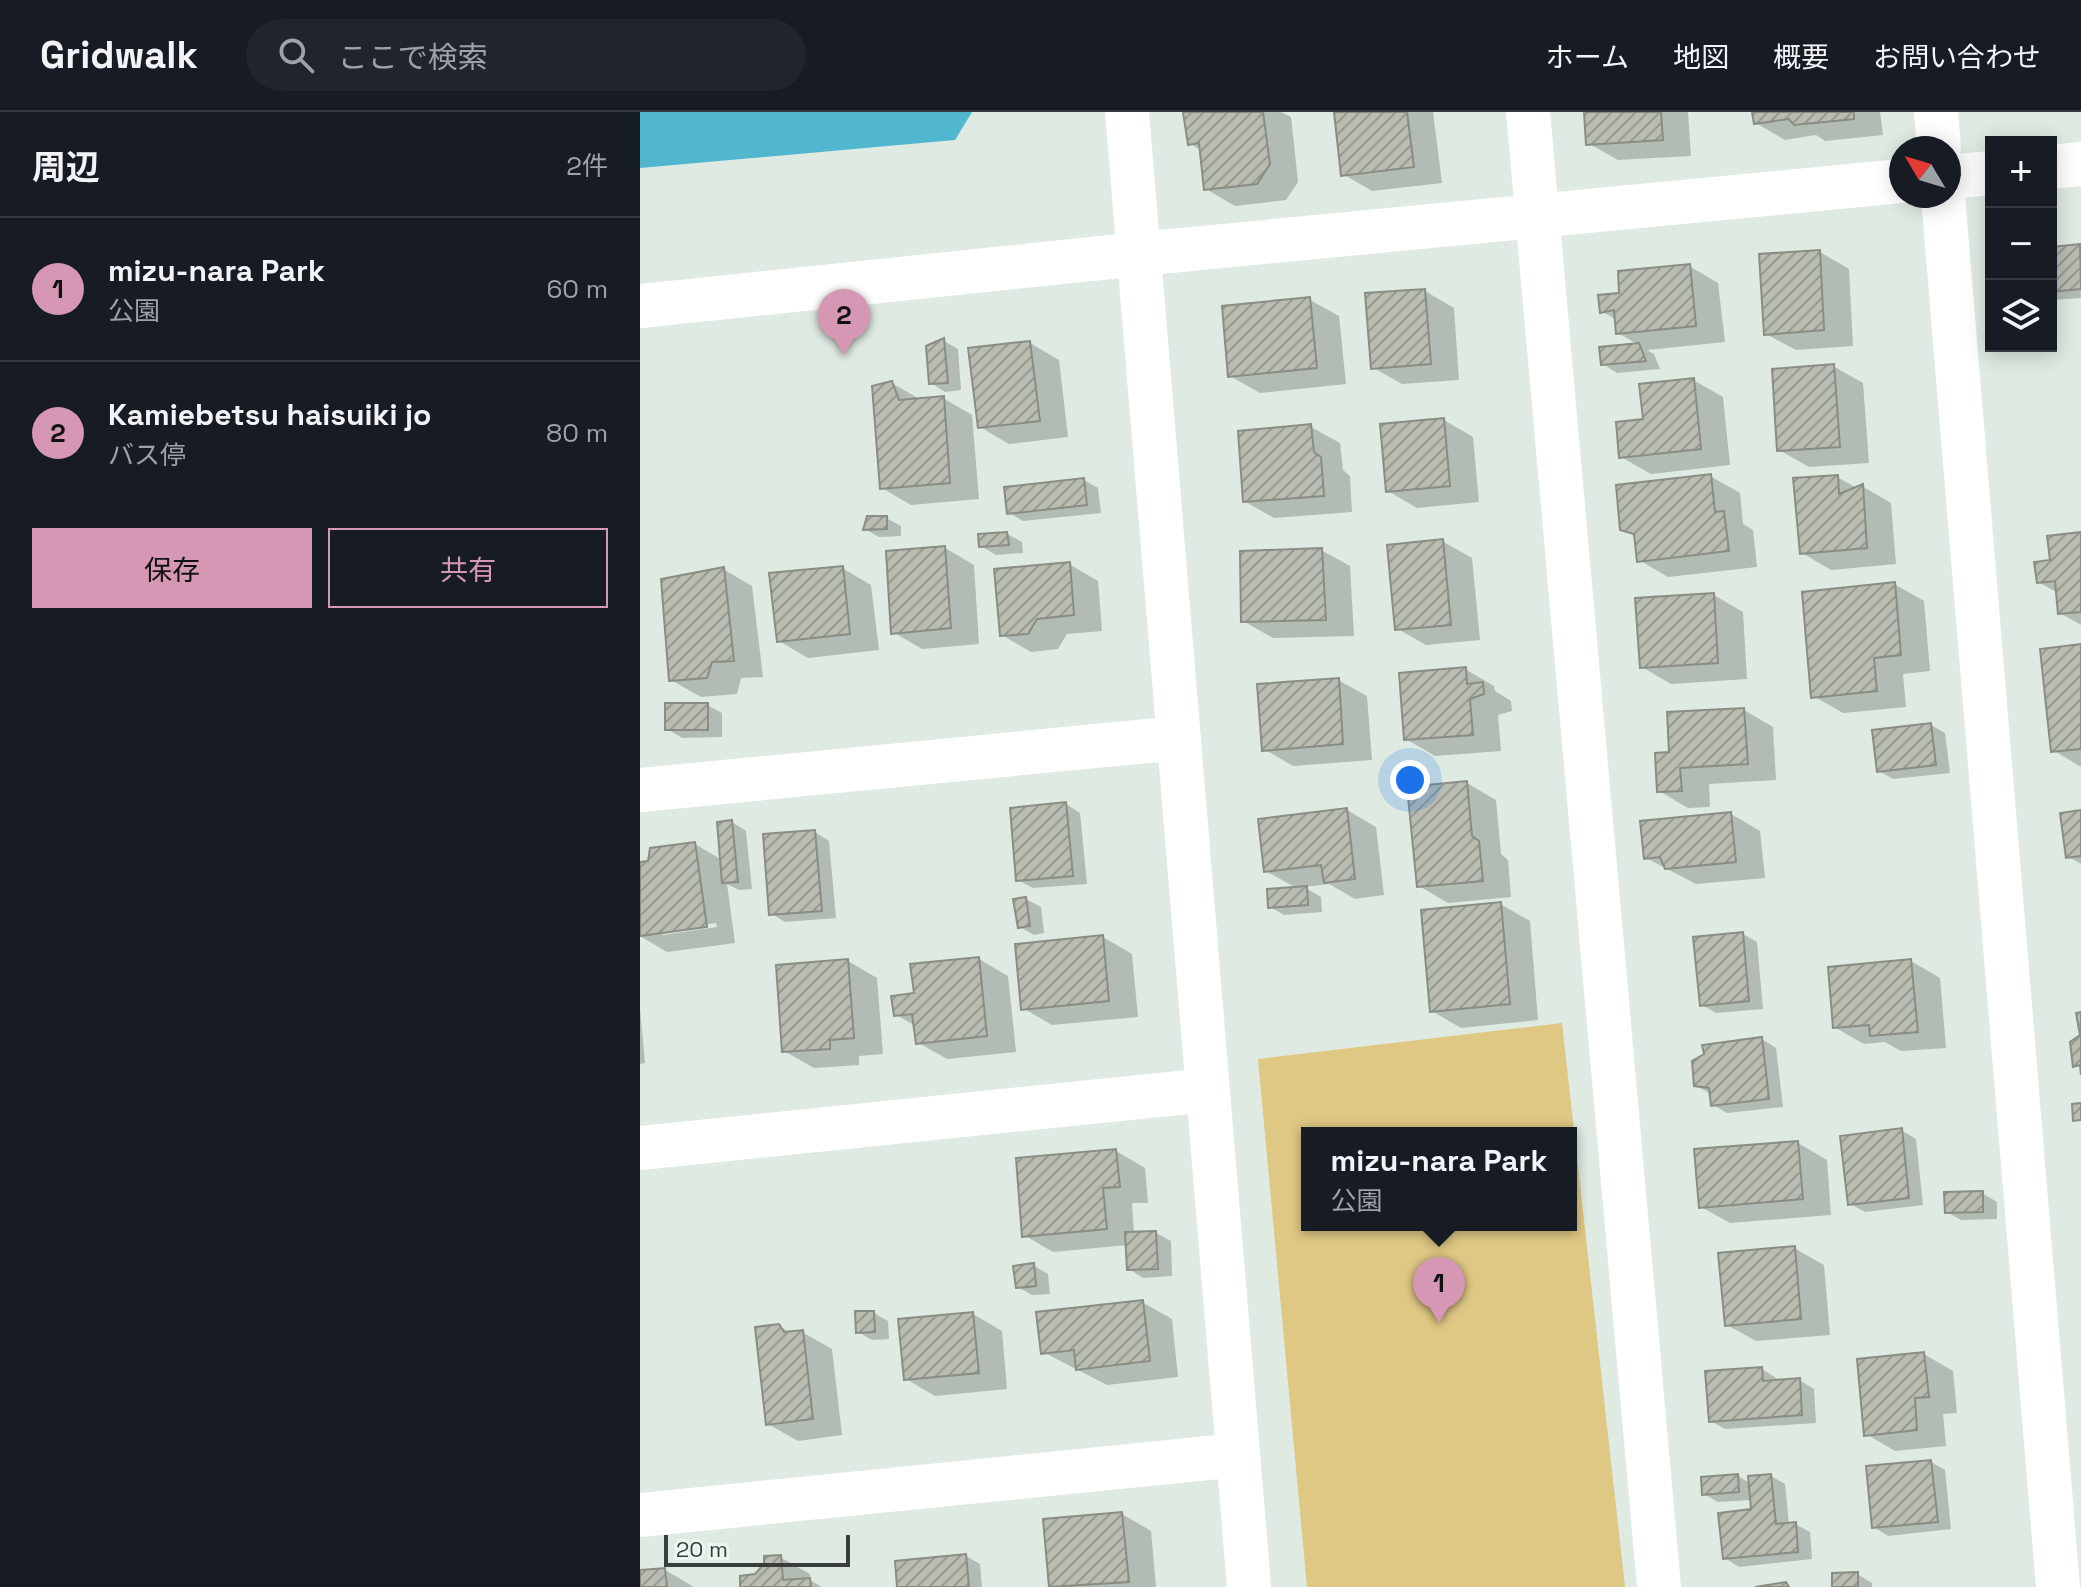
<!DOCTYPE html>
<html lang="ja">
<head>
<meta charset="utf-8">
<style>
  body { margin:0; font-family:"Space Grotesk","Noto Sans JP",sans-serif; background:#20242c; color:#f1f3f6 }
  .controls { position:absolute; right:24px; top:24px; display:grid; overflow:hidden; border-radius:0px; box-shadow:0 4px 20px #0003 }
  .controls button { width:72px; height:72px; display:grid; place-items:center; padding:0; border:0; border-bottom:2px solid #363941; background:#171b24; color:#f1f3f6; font:40px sans-serif }
  .compass { position:absolute; left:1249px; top:24px; width:72px; height:72px; border-radius:50%; background:#171b24; box-shadow:0 4px 20px #0003; rotate:308deg }
  .scale { position:absolute; left:24px; bottom:20px; width:186px; box-sizing:border-box; padding-left:8px; border:4px solid #3a3e3b; border-top:0; font-size:22px; line-height:28px; white-space:nowrap; color:#3a3e3b; -webkit-text-stroke:6px #ecf7ef; paint-order:stroke }
  .you { position:absolute; left:770px; top:668px; width:28px; height:28px; margin:-20px; border:6px solid #fff; border-radius:50%; background:#1a73e8; box-shadow:0 0 0 12px #1a73e833 }
  .badge { display:grid; place-items:center; width:52px; height:52px; border-radius:50%; background:#d597b3; color:#111; font-size:26px; font-weight:700 }
  .pin { position:absolute; translate:-50% -66px; filter:drop-shadow(0 2px 4px #0008) }
  .pin::after { content:''; position:absolute; top:42px; width:28px; height:24px; background:inherit; clip-path:polygon(0 0,100% 0,50% 100%) }
  .popup { position:absolute; left:661px; top:1015px; width:276px; height:104px; box-sizing:border-box; display:grid; place-content:center; border-radius:0px; background:#171b24; filter:drop-shadow(0 2px 6px #0005); font-size:26px; white-space:nowrap; color:#9ea1a6 }
  .popup b { font-size:30px; color:#f1f3f6 }
  .popup::after { content:''; position:absolute; left:50%; top:100%; margin-left:-16px; border:16px solid transparent; border-top-color:#171b24 }
  .list { margin:0; padding:0; list-style:none }
  h2 { display:flex; justify-content:space-between; align-items:center; height:104px; margin:0; padding:0 32px; font-size:34px }
  h2 small { font-size:26px; font-weight:400; color:#9ea1a6 }
  .list li { display:grid; grid-template-columns:52px 1fr auto; gap:24px; align-items:center; box-sizing:border-box; height:144px; padding:0 32px; border-top:2px solid #363941 }
  .list b { display:block; font-size:30px; white-space:nowrap }
  .list p { margin:0; font-size:26px; white-space:nowrap; color:#9ea1a6 }
  .list em { font-size:26px; font-style:normal; color:#9ea1a6 }
  .actions { display:flex; gap:16px; padding:24px 32px }
  .actions a { flex:1; padding:18px 0; border:2px solid #d597b3; border-radius:0px; text-align:center; font-size:28px; color:#d597b3 }
  .actions .main { background:#d597b3; color:#111 }
  .icon { flex:none; width:44px; height:44px; fill:none; stroke:currentColor; stroke-width:2; stroke-linecap:round; stroke-linejoin:round }
  .map { position:relative; flex:none; width:1441px; height:1475px; overflow:hidden }
  header { display:flex; align-items:center; gap:48px; box-sizing:border-box; height:112px; padding:0 40px; background:#171b24; border-bottom:2px solid #363941 }
  header strong { font-size:38px }
  nav { display:flex; gap:44px; margin-inline-start:auto; font-size:28px }
  .search { width:560px; height:72px; background:#20242c; display:flex; align-items:center; gap:20px; box-sizing:border-box; padding:0 28px; border-radius:44px; color:#9ea1a6; font-size:30px }
  main { display:flex }
  aside { flex:1; background:#171b24 }
  .map>svg:first-child { display:block }
  .green { fill:#dec884; fill-rule:evenodd }
  .water { fill:#50b7ce }
  .shadow { fill:#0003; fill-rule:evenodd }
  .building { fill:url(#building-hatch); stroke:#898d83; stroke-width:2 }
  .lines { fill:none; stroke-linecap:round; stroke-linejoin:round }
  .street { stroke:#fff; stroke-width:44 }
</style>
</head>
<body>
<header>
<strong>Gridwalk</strong>
<div class="search"><svg class="icon" aria-label="search" viewBox="0 0 24 24"><circle cx="10" cy="10" r="6"/><path d="M15 15l6 6"/></svg>ここで検索</div>
<nav><a>ホーム</a><a>地図</a><a>概要</a><a>お問い合わせ</a></nav>
</header>
<main>
<aside>
<h2>周辺<small>2件</small></h2>
<ul class="list">
<li><span class="badge">1</span><div><b>mizu-nara Park</b><p>公園</p></div><em>60 m</em></li>
<li><span class="badge">2</span><div><b>Kamiebetsu haisuiki jo</b><p>バス停</p></div><em>80 m</em></li>
</ul>
<div class="actions"><a class="main">保存</a><a>共有</a></div>
</aside>
<div class="map">
<svg width="1441" height="1475" viewBox="0 0 1441 1475">
  <defs>
    <pattern id="building-hatch" width="6" height="6" patternUnits="userSpaceOnUse" patternTransform="scale(2)"><rect width="6" height="6" fill="#b8bcb1"/><path d="M-1 1l2-2M0 6l6-6M5 7l2-2" fill="none" stroke="#979a91"/></pattern>
  </defs>
  <rect width="100%" height="100%" fill="#dfeae2"/>
  <path class="green" d="M922,911L985,1475H667L618,947ZM667,1021H931V1113H667Z"/>
  <path class="water" d="M0,0H332L315,28L0,56Z"/>
  <path class="shadow" d="M545,0H641L651,5L658,70L646,88L595,94L566,77L562,39L549,31Z
    M696,0H793L802,71L732,79L703,62Z
    M946,0H1048L1051,44L978,48L948,31Z
    M1114,0H1240L1243,23L1185,29L1176,23L1145,28L1116,11Z
    M1439,134L1441,186L1411,188V137Z
    M1180,140L1209,157L1213,234L1156,238L1126,222Z
    M1049,154L1078,171L1085,230L1007,238L1014,242L1020,257L977,261L963,252L999,233L978,221L976,208L962,199L982,183Z
    M785,179L814,196L819,268L762,272L732,255Z
    M670,188L699,204L706,272L620,281L590,264Z
    M304,229L318,237L321,278L305,280L291,271Z
    M390,231L419,248L428,325L369,332L340,315Z
    M1193,254L1223,271L1229,351L1169,355L1139,338Z
    M1053,268L1083,285L1090,353L1011,362L981,345L1005,309Z
    M252,271L281,288L303,286L332,303L339,387L271,393L242,376Z
    M804,308L833,325L839,390L777,396L748,379Z
    M671,315L700,331L703,358L710,364L712,400L634,406L604,389Z
    M1070,364L1100,381L1103,412L1113,418L1117,455L1028,465L999,448L996,425L982,417Z
    M1197,365L1217,376L1222,374L1251,391L1256,452L1191,458L1162,441Z
    M444,368L458,376L461,401L383,409L369,401Z
    M246,406L261,414V424L239,425L225,417Z
    M367,422L382,430L383,441L356,443L341,434Z
    M1441,422V513L1420,501L1418,481L1398,470L1413,450Z
    M802,429L832,446L840,528L786,533L756,516Z
    M305,436L334,453L339,532L282,537L253,520Z
    M681,438L710,454L714,524L633,526L603,509Z
    M429,452L458,469L462,519L427,522L418,537L391,540L362,523Z
    M202,456L231,473L239,538L168,546L139,529Z
    M83,457L112,474L123,565L101,566L97,582L61,585L31,568Z
    M1254,472L1284,489L1290,559L1263,562L1266,595L1203,601L1173,584Z
    M1074,483L1103,500L1107,567L1031,572L1002,555Z
    M1441,534V655L1413,638Z
    M825,557L854,574L855,579L871,589L872,599L858,603L861,639L795,644L766,627Z
    M698,568L727,584L732,648L653,654L624,637Z
    M67,593L82,601V625L42,626L27,617Z
    M1104,598L1133,615L1136,668L1069,672L1070,695L1048,696L1019,679L1031,641Z
    M1291,613L1305,621L1310,661L1253,667L1239,659Z
    M827,671L856,688L861,742L868,748L871,785L808,791L779,774Z
    M426,692L440,701L447,772L393,776L378,768Z
    M707,698L736,715L744,783L715,787L689,772L664,775L681,785L682,800L644,803L630,795L658,777L626,759Z
    M1441,701V752L1427,744Z
    M1091,702L1120,719L1125,766L1056,772L1006,746Z
    M92,710L106,719L112,777L99,778L87,772L95,831L27,840L0,824V752L55,732L82,748ZM76,811L77,815L22,823V819Z
    M175,720L189,729L196,806L145,810L131,801Z
    M386,787L401,795L404,821L394,823L380,815Z
    M860,792L890,809L898,908L821,916L792,899Z
    M1103,822L1117,830L1123,897L1076,901L1062,893Z
    M463,825L492,842L498,905L412,913L383,896Z
    M339,847L368,864L376,940L307,947L277,930L276,914L256,903L276,883Z
    M208,849L237,866L243,942L219,944V953L174,956L144,939Z
    M1271,849L1300,866L1306,936L1261,939L1245,930L1224,932L1194,915Z
    M0,896L5,951L0,952Z
    M1122,927L1136,936L1143,995L1087,1001L1073,993L1071,982L1055,973Z
    M1261,1018L1276,1027L1283,1093L1225,1100L1210,1092Z
    M1158,1031L1187,1048L1191,1103L1090,1111L1061,1095Z
    M476,1039L505,1056L508,1091H492L494,1122L516,1121L531,1129L532,1164L503,1166L489,1157L488,1133L413,1140L384,1123Z
    M1342,1081L1357,1090V1107L1321,1108L1307,1100Z
    M1154,1136L1184,1153L1190,1223L1116,1229L1087,1213Z
    M393,1153L408,1162L410,1182L392,1183L378,1175Z
    M502,1190L532,1207L538,1265L467,1273L403,1240Z
    M234,1201L248,1209L249,1227L232,1228L218,1220Z
    M333,1202L362,1219L367,1277L295,1284L266,1267Z
    M139,1214L151,1221L162,1220L192,1237L202,1323L158,1329L128,1312Z
    M1284,1242L1313,1259L1317,1301L1303,1302L1306,1334L1255,1339L1226,1322Z
    M1122,1257L1136,1266L1137,1270L1159,1268L1174,1277L1176,1311L1085,1317L1071,1309Z
    M1291,1350L1305,1358L1311,1417L1248,1424L1234,1415Z
    M1098,1364L1111,1372L1131,1364L1145,1372L1149,1412H1155L1170,1420L1172,1447L1099,1455L1085,1446L1113,1399L1112,1388L1078,1390L1064,1382Z
    M482,1402L511,1419L516,1475H411L405,1409Z
    M326,1444L340,1452L342,1475H259Z
    M140,1445L170,1462V1468L182,1475H102Z
    M25,1458L54,1475H0V1460Z
    M1217,1462L1232,1471V1475H1194Z"/>
  <path class="building" d="M543,0H623L630,52L617,72L564,78L559,31L548,33Z
    M694,0H767L774,55L701,64Z
    M944,0H1021L1023,28L946,33Z
    M1112,0H1214V7L1154,13L1149,7L1114,12Z
    M1440,132L1441,177L1411,180V135Z
    M1180,138L1184,218L1124,223L1119,142Z
    M1050,152L1056,214L976,222L974,198L960,201L958,183L979,181L978,159Z
    M785,177L791,252L731,257L725,181Z
    M670,185L677,256L588,265L582,194Z
    M304,226L308,271L289,272L286,234Z
    M390,229L400,309L338,316L328,236Z
    M999,231L1006,249L961,253L959,235Z
    M1194,252L1200,335L1137,339L1132,257Z
    M1054,266L1061,337L979,346L976,310L1003,307L999,272Z
    M252,269L259,288L304,284L310,371L240,377L232,274Z
    M804,306L810,374L746,380L740,312Z
    M671,312L674,340L681,345L684,384L603,390L598,319Z
    M1071,362L1075,400L1084,399L1089,439L997,450L994,422L980,418L976,373Z
    M1198,363L1199,382L1223,372L1227,436L1160,442L1153,366Z
    M444,366L447,393L367,402L364,375Z
    M227,404H247V417L223,418Z
    M367,420L369,433L339,435L338,422Z
    M1441,420V500L1418,502L1415,469L1397,471L1394,450L1410,448L1407,424Z
    M803,427L811,513L755,518L747,433Z
    M305,434L311,516L251,522L246,439Z
    M682,436L686,508L601,510L600,439Z
    M430,450L434,503L397,507L388,522L360,524L354,457Z
    M203,454L210,522L137,530L129,461Z
    M84,455L94,549L72,550L67,566L29,569L21,467Z
    M1255,470L1261,543L1234,546L1237,579L1171,586L1162,480Z
    M1074,481L1078,551L1000,556L995,486Z
    M1441,532V637L1411,640L1400,537Z
    M826,555L827,572L843,570L844,582L830,587L833,623L764,628L759,561Z
    M699,566L703,632L622,639L617,572Z
    M25,591H68V618H25Z
    M1104,596L1108,652L1040,656L1042,679L1017,680L1015,641L1029,640L1027,600Z
    M1291,611L1296,653L1237,660L1232,618Z
    M827,669L832,724L839,729L843,769L777,775L767,675Z
    M426,690L433,764L376,769L370,696Z
    M707,696L715,767L684,771L681,753L624,760L618,707Z
    M1441,698V744L1426,746L1420,701Z
    M1091,700L1096,750L1025,757L1020,745L1004,747L1000,709Z
    M92,708L98,770L82,771L77,710Z
    M175,718L182,799L129,803L123,722Z
    M55,730L67,815L0,824V750L8,749L10,736Z
    M667,774L668,793L628,796L627,777Z
    M386,785L390,814L378,816L373,787Z
    M861,790L870,892L790,900L781,798Z
    M1103,820L1109,889L1060,894L1053,825Z
    M463,823L469,889L381,898L375,832Z
    M339,845L347,924L276,932L272,902L254,904L251,884L274,881L270,852Z
    M208,847L214,926L190,928V937L142,940L136,853Z
    M1271,847L1278,920L1230,924L1229,913L1193,916L1188,855Z
    M1441,900V963L1440,953L1433,955L1430,930L1440,923L1436,901Z
    M1122,925L1129,987L1071,994L1069,976L1054,974L1052,949L1064,942L1062,933Z
    M1441,991V1008L1433,1009L1432,992Z
    M1262,1016L1269,1086L1208,1093L1200,1024Z
    M1158,1029L1163,1087L1059,1096L1054,1037Z
    M476,1037L480,1075L463,1076L467,1117L382,1125L376,1046Z
    M1343,1079V1100L1305,1101L1304,1080Z
    M516,1119L518,1157L487,1158L485,1120Z
    M1155,1134L1161,1207L1085,1214L1078,1141Z
    M394,1151L396,1174L376,1176L373,1154Z
    M503,1188L510,1249L436,1258L434,1238L401,1242L396,1200Z
    M215,1199H234L235,1220L216,1221Z
    M333,1200L339,1261L264,1268L258,1207Z
    M139,1212L144,1220L163,1218L173,1307L126,1313L115,1215Z
    M1284,1240L1289,1285L1275,1286L1277,1318L1224,1324L1217,1247Z
    M1122,1255L1123,1269L1160,1266L1162,1303L1069,1310L1065,1259Z
    M1291,1348L1298,1410L1232,1416L1226,1354Z
    M1098,1362L1099,1380L1062,1383L1061,1365Z
    M1131,1362L1136,1412L1156,1410L1158,1440L1083,1447L1078,1401L1111,1397L1108,1364Z
    M482,1400L489,1470L409,1475L403,1407Z
    M326,1442L329,1475H257L255,1449Z
    M141,1443L143,1468L170,1466L171,1475H100V1464L115,1462L124,1452V1444Z
    M25,1456L27,1475H0V1458Z
    M1218,1460V1475H1192V1461Z
    M1146,1470L1149,1475H1115Z"/>
  <g class="lines">
    <path class="street" d="M487,0L609,1475
      M888,0L1019,1475
      M1296,0L1299,36
      M1411,55L1441,52
      M1309,65L1351,61
      M1303,84L1418,1475
      M0,194L499,142L1261,69
      M0,678L539,626
      M0,1036L568,978
      M0,1403L598,1343"/>
  </g>
</svg>
<div class="controls">
<button>+</button>
<button>−</button>
<button><svg class="icon" aria-label="layers" viewBox="0 0 24 24"><path d="M12 4l9 5-9 5-9-5zM3 14l9 5 9-5"/></svg></button>
</div>
<svg class="compass" viewBox="-18 -18 36 36"><path d="M0-13l5 13h-10z" fill="#e53935"/><path d="M0 13l5-13h-10z" fill="#9ea1a6"/></svg>
<div class="scale">20 m</div>
<div class="you"></div>
<div class="pin badge" style="left:799px;top:1211px">1</div>
<div class="popup"><b>mizu-nara Park</b>公園</div>
<div class="pin badge" style="left:204px;top:243px">2</div>
</div>
</main>
</body>
</html>
